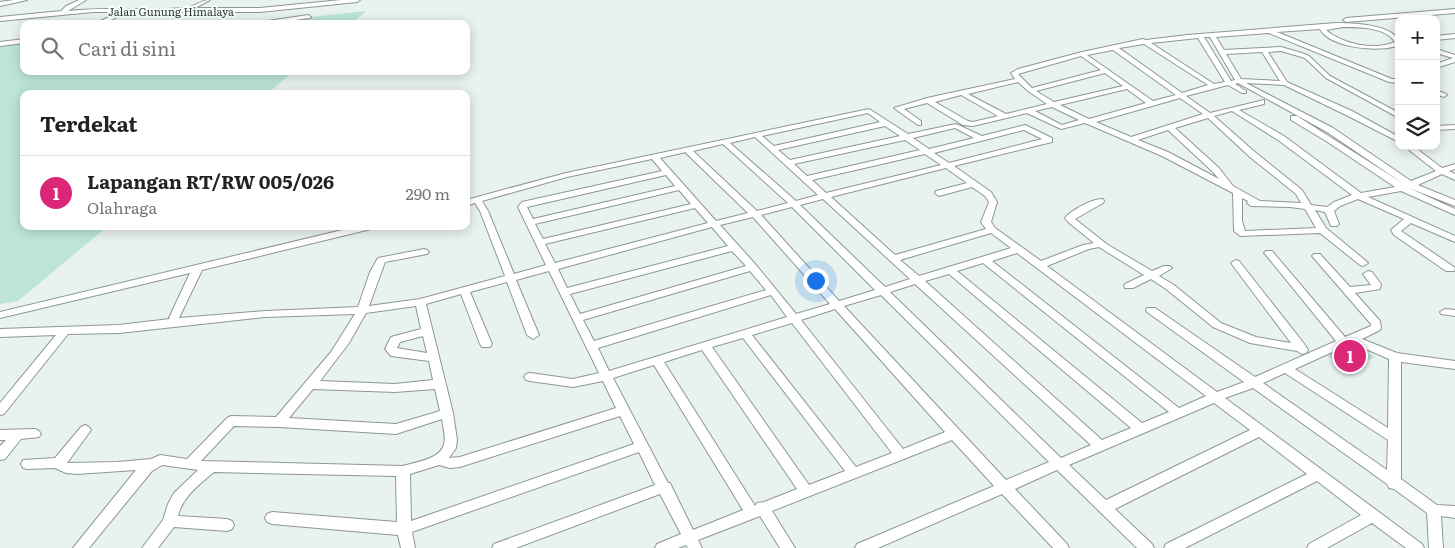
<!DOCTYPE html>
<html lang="id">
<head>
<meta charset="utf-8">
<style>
  body { margin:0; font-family:Literata,serif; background:#f6f6f6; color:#222 }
  .controls { position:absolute; right:15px; top:15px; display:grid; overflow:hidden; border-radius:10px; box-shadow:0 2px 12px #0003 }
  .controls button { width:45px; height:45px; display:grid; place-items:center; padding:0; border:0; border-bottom:1px solid #e0e0e0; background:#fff; color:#222; font:25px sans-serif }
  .you { position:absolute; left:815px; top:280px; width:18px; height:18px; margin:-12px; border:4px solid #fff; border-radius:50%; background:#1a73e8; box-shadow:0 0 0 8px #1a73e833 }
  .badge { display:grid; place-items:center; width:32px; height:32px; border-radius:50%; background:#db2777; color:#fff; font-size:16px; font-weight:700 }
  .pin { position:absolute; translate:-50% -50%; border:2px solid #fff; box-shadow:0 1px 5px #0006 }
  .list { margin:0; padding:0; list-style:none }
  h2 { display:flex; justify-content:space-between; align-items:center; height:65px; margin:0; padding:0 20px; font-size:21px }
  h2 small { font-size:16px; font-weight:400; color:#767676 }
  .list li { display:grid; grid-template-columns:32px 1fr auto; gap:15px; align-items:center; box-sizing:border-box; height:75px; padding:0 20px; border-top:1px solid #e0e0e0 }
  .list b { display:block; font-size:19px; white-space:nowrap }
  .list p { margin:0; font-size:16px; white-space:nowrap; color:#767676 }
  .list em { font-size:16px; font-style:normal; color:#767676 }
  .icon { flex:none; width:28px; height:28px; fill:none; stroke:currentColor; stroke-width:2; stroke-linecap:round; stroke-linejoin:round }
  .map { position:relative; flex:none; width:1455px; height:548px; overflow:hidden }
  .search { position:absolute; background:#fff; box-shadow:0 2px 12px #0003; left:20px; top:20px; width:450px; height:55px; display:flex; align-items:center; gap:12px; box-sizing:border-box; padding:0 18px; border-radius:10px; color:#767676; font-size:19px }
  .panel { position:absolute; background:#fff; box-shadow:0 2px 12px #0003; left:20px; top:90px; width:450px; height:140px; border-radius:10px }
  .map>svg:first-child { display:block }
  .green { fill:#bce5d8 }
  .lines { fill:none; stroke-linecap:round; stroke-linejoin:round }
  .minor-casing { stroke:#8e9794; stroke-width:2 }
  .minor { fill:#fff; fill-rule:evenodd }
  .labels { text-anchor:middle; stroke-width:4; stroke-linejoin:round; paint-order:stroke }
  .far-street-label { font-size:11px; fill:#343836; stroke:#f5fffc }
</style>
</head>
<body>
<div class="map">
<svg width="1455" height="548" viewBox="0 0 1455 548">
  <rect width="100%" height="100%" fill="#e8f2ee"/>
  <path class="green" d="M366,11L351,24H250Z
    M24,41V71H294L267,94H24V226H108L18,301L0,304V44Z
    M1351,343L1375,357L1349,369L1326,355Z"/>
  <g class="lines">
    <g class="minor-casing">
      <path id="minor" d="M14,0H27L0,6V2Z
        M79,0H86L68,11C107,7 146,11 185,8C193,8 200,0 210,0L195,8H260L341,0H360L357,2L260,12H128L102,24H94L120,12H93L0,21V17L61,11L66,6Z
        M1455,9V13L1346,22L1343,20L1346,18Z
        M308,15L311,17L310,18L267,24H248Z
        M1336,23C1351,23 1399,24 1399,45C1380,53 1330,48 1320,29L1277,32L1392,79H1399V83L1389,82L1269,33L1216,37L1224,50L1281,47L1302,53L1309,56L1330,76L1399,113V118L1326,78L1305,58L1281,51L1268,52L1287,82L1352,111L1399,137V142L1346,115L1284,85L1246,83L1333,128L1411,181L1436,171L1404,146H1413L1442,168L1455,164V169L1449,171L1455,174V180L1442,174L1418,185L1455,200V206L1409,188L1455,209V215L1401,191L1368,197L1455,236V242L1411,223L1401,231L1454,267L1455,269L1454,271H1446L1394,235L1391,230L1404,219L1358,199L1340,206L1334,211L1339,224L1337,226H1331L1325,212L1315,210L1326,228L1366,261L1368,263L1363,266L1360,265L1320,233L1240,236L1234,231L1233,193L1162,156L1085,123L1061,129L1027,113L973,126L963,125L927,103L904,109L921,121V125H918L894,108L927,98L1015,79L1011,73L1018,69L1082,52L1143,39L1146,40L1187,35ZM1343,27C1359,27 1385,27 1395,42C1375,51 1342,44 1326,30ZM1204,37H1210L1235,80L1231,81ZM1198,38L1225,82L1214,84L1151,43ZM1144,44L1208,85L1182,93L1119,48ZM1113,50L1176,95L1153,101L1087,55ZM1262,52L1280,81L1241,79L1226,54ZM1081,56L1101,70L1032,88L1018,74ZM1105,73L1123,86L1054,102L1036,91ZM1018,82L1028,91L1047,104L1006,114L968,94ZM1238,83L1327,132L1404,184L1297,116H1291V120L1326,141L1395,187L1361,193L1284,136L1239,110L1264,104V100L1210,113L1186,96L1228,85L1242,93H1246V91L1235,84ZM1127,89L1146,103L1089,119L1060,105ZM961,95L998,116L973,122L968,121L935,102ZM1180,98L1203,114L1131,137L1096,122ZM1052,107L1079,120L1062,125L1035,111ZM1232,111L1278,140L1352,195L1334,202L1327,207L1311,205L1302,190L1256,153L1214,116ZM1208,118L1250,157L1296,194L1301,203L1260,201L1233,186L1219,168L1175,128ZM1168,130L1213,172L1219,179L1168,152L1138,140ZM1242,198L1248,201L1247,203L1251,206L1290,207L1305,209L1316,228L1245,231L1242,221Z
        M1455,34V38L1436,40V36Z
        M24,39V43L0,46V42Z
        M1436,49L1455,55V62L1436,68V64L1453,58L1436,53Z
        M1436,90L1446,94L1447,95L1444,97L1436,94Z
        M869,109L908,134L956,124L982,136L1025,125L1052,138V142L954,166L991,192L997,202L991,222L995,228L1041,261L1083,245L1094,243L1068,222L1065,218C1071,210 1094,198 1103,199L1104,201L1103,203L1075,219L1108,245L1152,271L1164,266H1170L1172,268L1159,276L1174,285L1221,323L1256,337L1291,343L1231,263L1236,260L1239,261L1305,345L1308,350L1306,353L1302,354L1297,351L1250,343L1213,327L1166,289L1151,279L1133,288H1125L1124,286L1125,284L1144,275L1099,247L1089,249L1047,266L1217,392L1244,382L1147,312L1146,310L1147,308H1155L1255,377L1336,341L1266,255L1264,253L1266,251H1272L1345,337L1371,326V324L1312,256L1314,254H1320L1350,287L1371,285L1363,274L1368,271L1372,272L1381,284L1380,289L1355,293L1380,321L1381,328L1380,330L1362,339L1397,353L1455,361V369L1401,362V479L1437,505L1455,506V518L1441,516L1443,548H1429L1427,513L1394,489L1389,488L1387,484L1253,388L1225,398L1422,544L1424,548H1406L1372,523L1327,548H1307L1309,544L1361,515L1317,481L1185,548H1164L1166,544L1307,474L1259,437L1115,509L1152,544L1154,548H1137L1057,470L1015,489L1067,544L1069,548H1053L1002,494L878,548H855L857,544L994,486L952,440L772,511L795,548H780L760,516L698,540L702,548H688L686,545L678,548H655L657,544L681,534L660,494L516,548H492L494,544L655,485L639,452L412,532L415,548H401L398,535L272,524L267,522L265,518L267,514L272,512L397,522L396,476L214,472C200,484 182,497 178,516L227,519L232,521L234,525L232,529L227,531L174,527L158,548H142L163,520L168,504L174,493L198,470L162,465L152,471L89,548H73L136,470L77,474L66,473L55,468L28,469L23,468L21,464L23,460L55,458L81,427L85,425L89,427L91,430L67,463L118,462L151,459L160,455L187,459L227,418L231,416L276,417L331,352L355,314L265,317L119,333L68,334L4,414L0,415V403L56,335L0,337V329L119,325L170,319L169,318L190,273L0,318V312L359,226H376L375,228L202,270L179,318L265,311L358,307L370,272L378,258L424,249L427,250L429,252L427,254L385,262L369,306L420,299L505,276L480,211L475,203L466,206V200L566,173ZM868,113L880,122L774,146L762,136ZM885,126L900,136L790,160L778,150ZM955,128L974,138L929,149L913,138ZM1024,130L1042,139L949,163L934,153ZM755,137L818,195L796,201L730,143ZM905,140L920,150L807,176L794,164ZM723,144L788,203L757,211L693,151ZM686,152V153L748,213L716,221L660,158ZM925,154L941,165L826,193L812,180ZM652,159L662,171L522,202L518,207L546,265L514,274L488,211L482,201L567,177ZM946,168L967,183L936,191L935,193L939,196L972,187L985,196L989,202L981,222L986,229L895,255L831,197ZM666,175L675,186L533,219L527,207ZM679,190L691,204L543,239L535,224ZM823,199L910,279L885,287L800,205ZM792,207L875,290L839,301L761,215ZM695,208L708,223L555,263L545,244ZM753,217L830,304L796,314L756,265L720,225ZM712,227L728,246L567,288L558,269ZM991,233L1011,248L919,276L900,260ZM732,251L746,266L580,314L570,294ZM1017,253L1206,396L1179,408L992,261ZM983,263L1169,412L1142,423L957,271ZM549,271L599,373L573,379L530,373L526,374L524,377L526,380L530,381L573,387L603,381L616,408L460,457L449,458L456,448L457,440L453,413L426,304L461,294L480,344L482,347H490L492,344L470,292L507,282L527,335L533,339L539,335L516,280ZM750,271L766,290L594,341L583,320ZM949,274L1131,428L1102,440L925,281ZM915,284L1091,445L1061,458L890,292ZM771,295L787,317L609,371L598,348ZM881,295L1049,462L1006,480L844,306ZM416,306L421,329L391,337L385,349L391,356L429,361L433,380L395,384L320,381L349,343L366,313ZM835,309L945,432L903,449L801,320ZM792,323L892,453L856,467L752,335ZM423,336L427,353L397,348L400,342ZM743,338L845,471L809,485L712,347ZM1352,343L1389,359L1388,428L1295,369ZM702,350L797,489L764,502L757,503L755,506L664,362ZM654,365L743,510L693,530L670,483H668L613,378ZM1285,373L1388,440L1387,470L1263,383ZM313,389L395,392L435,389L440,411L396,424L289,418ZM1214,403L1250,430L1106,500L1069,465ZM620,416L634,444L411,521L410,474L439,465L450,468L460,467ZM442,419C443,427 446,436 444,444C441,459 416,462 403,466L201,461L234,426L279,427L396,434Z
        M1455,125V129L1436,130V126Z
        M1445,309L1455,310V316L1441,314L1440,312Z
        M35,429L39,431L41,434L39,437L21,439L5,459L0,460V446L6,440H0V430Z"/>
    </g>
    <use href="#minor" class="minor"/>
  </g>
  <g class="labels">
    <g class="far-street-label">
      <text x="171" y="16">Jalan Gunung Himalaya</text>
    </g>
  </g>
</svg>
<div class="controls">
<button>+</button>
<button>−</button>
<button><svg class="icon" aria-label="layers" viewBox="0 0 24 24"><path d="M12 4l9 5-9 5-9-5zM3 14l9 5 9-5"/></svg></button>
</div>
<div class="you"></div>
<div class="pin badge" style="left:1350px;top:356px">1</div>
<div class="search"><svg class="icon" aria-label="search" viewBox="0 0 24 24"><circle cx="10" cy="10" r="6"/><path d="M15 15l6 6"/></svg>Cari di sini</div>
<section class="panel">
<h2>Terdekat<small></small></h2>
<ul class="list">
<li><span class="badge">1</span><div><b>Lapangan RT/RW 005/026</b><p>Olahraga</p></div><em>290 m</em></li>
</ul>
</section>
</div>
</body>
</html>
